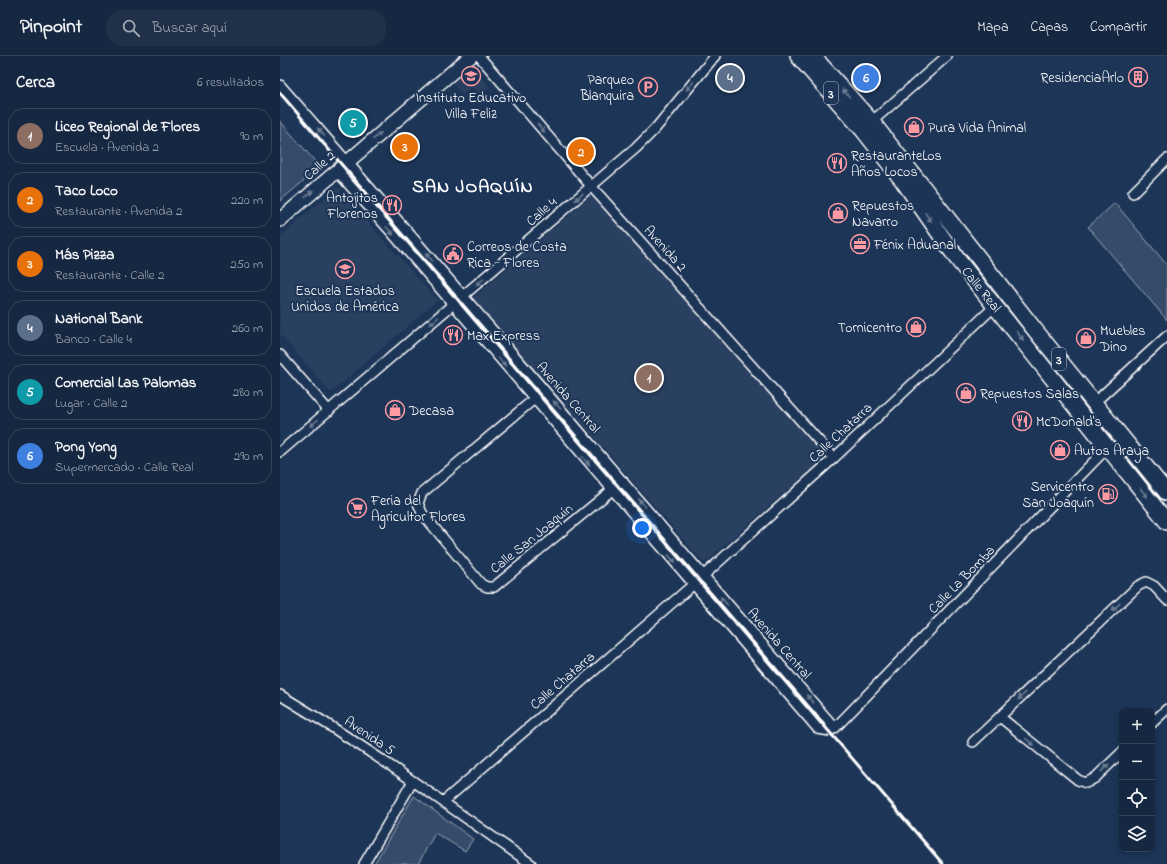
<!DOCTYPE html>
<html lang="es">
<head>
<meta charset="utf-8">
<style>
  body { margin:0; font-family:"Indie Flower",sans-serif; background:#1f3048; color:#f1f3f6 }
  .controls { position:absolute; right:12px; bottom:12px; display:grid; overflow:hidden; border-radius:8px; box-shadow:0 2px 6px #0003 }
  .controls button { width:36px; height:36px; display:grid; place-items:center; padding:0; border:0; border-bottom:1px solid #35445a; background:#162841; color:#f1f3f6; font:20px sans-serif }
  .you { position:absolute; left:362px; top:472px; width:14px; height:14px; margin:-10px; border:3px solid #fff; border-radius:50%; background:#1a73e8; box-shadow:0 0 0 6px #1a73e833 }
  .badge { display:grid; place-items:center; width:26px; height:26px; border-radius:50%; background:#ff9aa2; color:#fff; font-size:13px; font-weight:700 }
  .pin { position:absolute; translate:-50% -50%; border:2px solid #fff; box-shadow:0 1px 4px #0006 }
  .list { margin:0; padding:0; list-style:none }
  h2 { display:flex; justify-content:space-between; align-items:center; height:52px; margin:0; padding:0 16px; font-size:17px }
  h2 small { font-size:13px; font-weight:400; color:#9ea6b1 }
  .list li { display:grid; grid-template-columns:26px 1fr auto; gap:12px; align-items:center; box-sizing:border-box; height:56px; margin:0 8px 8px; padding:0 8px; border:1px solid #35445a; border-radius:16px }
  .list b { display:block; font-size:15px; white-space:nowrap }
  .list p { margin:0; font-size:13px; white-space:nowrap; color:#9ea6b1 }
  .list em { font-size:13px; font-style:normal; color:#9ea6b1 }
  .icon { flex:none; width:22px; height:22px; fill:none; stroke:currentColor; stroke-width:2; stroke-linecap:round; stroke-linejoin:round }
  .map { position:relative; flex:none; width:887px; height:808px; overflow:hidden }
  header { display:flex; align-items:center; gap:24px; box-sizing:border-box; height:56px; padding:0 20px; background:#162841; border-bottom:1px solid #35445a }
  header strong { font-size:19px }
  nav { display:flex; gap:22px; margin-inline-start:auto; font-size:14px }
  .search { width:280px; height:36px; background:#1f3048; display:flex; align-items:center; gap:10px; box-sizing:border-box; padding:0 14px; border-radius:16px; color:#9ea6b1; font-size:15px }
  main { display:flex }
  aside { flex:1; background:#162841 }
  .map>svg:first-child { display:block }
  .built { fill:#2a4161 }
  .green { fill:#364b69; stroke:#9aa5b4 }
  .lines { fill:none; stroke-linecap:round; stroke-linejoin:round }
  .street-casing { stroke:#fff; stroke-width:12 }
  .secondary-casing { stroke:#fff; stroke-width:16 }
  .primary-casing { stroke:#fff; stroke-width:18 }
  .street { stroke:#1d3557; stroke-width:9 }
  .secondary { stroke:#1d3557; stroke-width:13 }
  .primary { stroke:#1d3557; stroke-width:15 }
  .rail { stroke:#fff; stroke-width:3 }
  .oneway { fill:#6c7c92 }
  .labels { text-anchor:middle; stroke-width:4; stroke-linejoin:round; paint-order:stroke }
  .shield { fill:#1d3557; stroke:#bbc2cd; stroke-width:1 }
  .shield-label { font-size:13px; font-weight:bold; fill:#fff }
  .poi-label { font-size:14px; fill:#fff; stroke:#1d3557; text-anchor:start }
  .street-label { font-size:14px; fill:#fff; stroke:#1d3557 }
  .district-label { font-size:18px; font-weight:bold; letter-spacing:1px; fill:#fff; stroke:#1d3557 }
</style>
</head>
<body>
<header>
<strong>Pinpoint</strong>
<div class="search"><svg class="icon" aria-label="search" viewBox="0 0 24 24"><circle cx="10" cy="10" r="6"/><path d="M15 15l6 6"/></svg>Buscar aquí</div>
<nav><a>Mapa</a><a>Capas</a><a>Compartir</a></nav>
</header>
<main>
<aside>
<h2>Cerca<small>6 resultados</small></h2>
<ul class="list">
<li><span class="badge" style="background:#8d6e63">1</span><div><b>Liceo Regional de Flores</b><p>Escuela · Avenida 2</p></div><em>90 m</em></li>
<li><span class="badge" style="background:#e8710a">2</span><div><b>Taco Loco</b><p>Restaurante · Avenida 2</p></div><em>220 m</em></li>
<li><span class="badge" style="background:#e8710a">3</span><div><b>Más Pizza</b><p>Restaurante · Calle 2</p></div><em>250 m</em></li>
<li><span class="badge" style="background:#5c6f8a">4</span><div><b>National Bank</b><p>Banco · Calle 4</p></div><em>260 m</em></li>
<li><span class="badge" style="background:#0f9aa8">5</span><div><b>Comercial Las Palomas</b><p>Lugar · Calle 2</p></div><em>280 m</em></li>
<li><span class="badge" style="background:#3f7fe0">6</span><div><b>Pong Yong</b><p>Supermercado · Calle Real</p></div><em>290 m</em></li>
</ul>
</aside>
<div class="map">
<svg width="887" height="808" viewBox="0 0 887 808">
  <rect width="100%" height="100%" fill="#1d3557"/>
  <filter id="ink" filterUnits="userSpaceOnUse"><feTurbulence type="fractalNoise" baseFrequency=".025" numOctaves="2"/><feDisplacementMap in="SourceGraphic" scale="8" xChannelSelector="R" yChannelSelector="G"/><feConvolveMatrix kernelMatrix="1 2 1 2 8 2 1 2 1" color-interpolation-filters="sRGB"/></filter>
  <g filter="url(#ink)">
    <path class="built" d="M192,11L210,31L200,40L192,31L182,39L173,28Z
      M57,131L157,244L51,337L0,278V181Z
      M312,139L546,401L424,507L193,242Z"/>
    <path class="green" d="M0,65L40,111L0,145Z
      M835,147L887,209V264L808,171Z
      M134,740L193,783L185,795L155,777L138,808H94Z"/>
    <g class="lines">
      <g class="street-casing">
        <path id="street" d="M199,0L311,130L554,402
          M0,29C187,242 369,458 555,672
          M588,69L667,0
          M56,114L113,178L538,673L550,675L555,672L827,392
          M853,137L887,103
          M0,299L49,355
          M259,339L142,437L138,447L142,457L201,528L207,531H214L343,425
          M815,346L887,280
          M0,396L356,92L375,73L435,0
          M0,639C87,691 169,750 251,808
          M720,661L798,724L806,727L815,722L842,696
          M872,667L887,653
          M693,686L858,530L866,526L874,530L887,544
          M163,746L423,520L554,402L715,250
          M84,808L133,725"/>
      </g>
      <g class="secondary-casing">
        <path id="secondary" d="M0,164L191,0"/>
      </g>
      <g class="primary-casing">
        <path id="primary" d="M518,0L583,74L623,125L678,204L887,466
          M533,0L592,66L755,274L887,437"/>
      </g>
      <use href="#street" class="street"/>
      <use href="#secondary" class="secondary"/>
      <use href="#primary" class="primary"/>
      <path class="rail" d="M0,37L663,808"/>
    </g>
    <defs><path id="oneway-solid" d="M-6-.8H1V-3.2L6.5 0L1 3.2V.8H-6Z"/></defs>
    <g class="oneway">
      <use href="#oneway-solid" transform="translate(410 30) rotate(130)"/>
      <use href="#oneway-solid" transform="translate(566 37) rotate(-132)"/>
      <use href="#oneway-solid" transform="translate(261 72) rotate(49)"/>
      <use href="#oneway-solid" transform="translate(41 76) rotate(-131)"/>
      <use href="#oneway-solid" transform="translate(97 80) rotate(-40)"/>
      <use href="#oneway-solid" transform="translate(29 138) rotate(-41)"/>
      <use href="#oneway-solid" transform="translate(299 141) rotate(139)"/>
      <use href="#oneway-solid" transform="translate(648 161) rotate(55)"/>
      <use href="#oneway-solid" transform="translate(110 175) rotate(48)"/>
      <use href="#oneway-solid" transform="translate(149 201) rotate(-132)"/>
      <use href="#oneway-solid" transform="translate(200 226) rotate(139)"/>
      <use href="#oneway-solid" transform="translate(154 265) rotate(139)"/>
      <use href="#oneway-solid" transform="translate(740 280) rotate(51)"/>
      <use href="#oneway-solid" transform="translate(222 306) rotate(50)"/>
      <use href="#oneway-solid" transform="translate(277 349) rotate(-131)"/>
      <use href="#oneway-solid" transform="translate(34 367) rotate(140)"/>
      <use href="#oneway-solid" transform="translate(306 405) rotate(49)"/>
      <use href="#oneway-solid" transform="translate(864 437) rotate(51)"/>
      <use href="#oneway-solid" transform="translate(362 447) rotate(-131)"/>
      <use href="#oneway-solid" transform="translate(392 503) rotate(49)"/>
      <use href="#oneway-solid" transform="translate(444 545) rotate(-131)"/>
      <use href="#oneway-solid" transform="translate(836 551) rotate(137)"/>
      <use href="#oneway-solid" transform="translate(742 640) rotate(137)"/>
      <use href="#oneway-solid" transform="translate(530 643) rotate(-131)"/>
      <use href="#oneway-solid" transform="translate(750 686) rotate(39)"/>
      <use href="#oneway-solid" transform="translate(825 712) rotate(-44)"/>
    </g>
  </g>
  <defs>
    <g id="university-ring" transform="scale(1)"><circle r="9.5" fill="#1d3557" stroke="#ff9aa2" stroke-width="1.5"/><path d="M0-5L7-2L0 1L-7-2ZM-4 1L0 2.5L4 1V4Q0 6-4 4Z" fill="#ff9aa2"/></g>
    <g id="building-ring" transform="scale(1)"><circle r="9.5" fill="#1d3557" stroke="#ff9aa2" stroke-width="1.5"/><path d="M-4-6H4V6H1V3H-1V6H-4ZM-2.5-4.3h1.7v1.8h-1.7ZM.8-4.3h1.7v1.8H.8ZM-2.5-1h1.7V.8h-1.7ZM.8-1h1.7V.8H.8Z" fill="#ff9aa2"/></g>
    <g id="parking-ring" transform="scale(1)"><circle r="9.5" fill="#1d3557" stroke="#ff9aa2" stroke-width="1.5"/><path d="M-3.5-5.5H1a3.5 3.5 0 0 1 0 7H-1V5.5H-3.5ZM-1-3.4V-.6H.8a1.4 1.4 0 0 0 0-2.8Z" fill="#ff9aa2"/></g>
    <g id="shop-ring" transform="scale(1)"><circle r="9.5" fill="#1d3557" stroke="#ff9aa2" stroke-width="1.5"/><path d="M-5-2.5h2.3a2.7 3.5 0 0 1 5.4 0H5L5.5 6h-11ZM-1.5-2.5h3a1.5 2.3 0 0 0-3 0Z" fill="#ff9aa2"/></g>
    <g id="restaurant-ring" transform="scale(1)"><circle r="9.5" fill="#1d3557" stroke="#ff9aa2" stroke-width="1.5"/><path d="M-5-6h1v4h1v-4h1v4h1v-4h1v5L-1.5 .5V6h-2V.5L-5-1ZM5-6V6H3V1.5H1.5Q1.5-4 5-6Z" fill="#ff9aa2"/></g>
    <g id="office-ring" transform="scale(1)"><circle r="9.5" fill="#1d3557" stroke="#ff9aa2" stroke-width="1.5"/><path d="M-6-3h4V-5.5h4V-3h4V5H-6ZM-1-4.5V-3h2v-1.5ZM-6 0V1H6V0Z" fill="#ff9aa2"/></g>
    <g id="civic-ring" transform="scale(1)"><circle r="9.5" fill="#1d3557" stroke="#ff9aa2" stroke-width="1.5"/><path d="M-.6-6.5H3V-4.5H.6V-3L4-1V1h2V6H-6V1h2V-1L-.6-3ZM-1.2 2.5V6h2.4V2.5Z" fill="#ff9aa2"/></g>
    <g id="school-ring" transform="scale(1)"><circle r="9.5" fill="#1d3557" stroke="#ff9aa2" stroke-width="1.5"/><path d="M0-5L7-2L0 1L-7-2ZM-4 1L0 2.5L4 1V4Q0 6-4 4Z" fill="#ff9aa2"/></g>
    <g id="fuel-ring" transform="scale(1)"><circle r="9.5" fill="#1d3557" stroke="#ff9aa2" stroke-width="1.5"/><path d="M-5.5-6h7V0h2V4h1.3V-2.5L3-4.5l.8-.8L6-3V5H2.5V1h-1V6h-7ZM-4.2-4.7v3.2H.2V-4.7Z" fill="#ff9aa2"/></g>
    <g id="supermarket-ring" transform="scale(1)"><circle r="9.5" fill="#1d3557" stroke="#ff9aa2" stroke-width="1.5"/><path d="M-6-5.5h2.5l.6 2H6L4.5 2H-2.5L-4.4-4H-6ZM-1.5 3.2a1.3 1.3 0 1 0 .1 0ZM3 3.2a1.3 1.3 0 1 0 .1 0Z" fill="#ff9aa2"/></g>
  </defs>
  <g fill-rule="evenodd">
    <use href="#university-ring" x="191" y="20"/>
    <use href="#building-ring" x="858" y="21"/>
    <use href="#parking-ring" x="368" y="31"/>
    <use href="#shop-ring" x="634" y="71"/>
    <use href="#restaurant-ring" x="557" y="107"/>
    <use href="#restaurant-ring" x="112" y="149"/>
    <use href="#shop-ring" x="558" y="157"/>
    <use href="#office-ring" x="580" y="188"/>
    <use href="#civic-ring" x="173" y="198"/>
    <use href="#school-ring" x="65" y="213"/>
    <use href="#shop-ring" x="636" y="271"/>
    <use href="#restaurant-ring" x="173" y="279"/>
    <use href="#shop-ring" x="806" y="282"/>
    <use href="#shop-ring" x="686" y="337"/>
    <use href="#shop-ring" x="115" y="354"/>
    <use href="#restaurant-ring" x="742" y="365"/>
    <use href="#shop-ring" x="780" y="394"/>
    <use href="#fuel-ring" x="828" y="438"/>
    <use href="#supermarket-ring" x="77" y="452"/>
  </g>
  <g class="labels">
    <g class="shield">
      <rect x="544" y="26" width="14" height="22" rx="3"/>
      <rect x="772" y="292" width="14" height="22" rx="3"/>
    </g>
    <g class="shield-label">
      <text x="551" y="42">3</text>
      <text x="779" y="308">3</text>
    </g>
    <g class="poi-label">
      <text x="844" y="26" text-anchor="end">ResidenciaArlo</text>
      <text x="354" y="28" text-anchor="end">Parqueo<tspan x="354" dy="16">Blanquira</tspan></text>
      <text x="191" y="46" text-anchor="middle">Instituto Educativo<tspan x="191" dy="16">Villa Feliz</tspan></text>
      <text x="648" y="76">Pura Vida Animal</text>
      <text x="571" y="104">RestauranteLos<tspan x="571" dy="16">Años Locos</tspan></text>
      <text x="98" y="146" text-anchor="end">Antojitos<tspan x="98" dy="16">Florenos</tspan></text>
      <text x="572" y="154">Repuestos<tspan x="572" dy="16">Navarro</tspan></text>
      <text x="594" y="193">Fénix Aduanal</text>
      <text x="187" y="195">Correos de Costa<tspan x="187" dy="16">Rica - Flores</tspan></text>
      <text x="65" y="239" text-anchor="middle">Escuela Estados<tspan x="65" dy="16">Unidos de América</tspan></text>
      <text x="622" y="276" text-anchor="end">Tornicentro</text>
      <text x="820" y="279">Muebles<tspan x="820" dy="16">Dino</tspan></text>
      <text x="187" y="284">Max Express</text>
      <text x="700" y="342">Repuestos Salas</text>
      <text x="129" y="359">Decasa</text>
      <text x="756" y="370">McDonald's</text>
      <text x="794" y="399">Autos Araya</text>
      <text x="814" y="435" text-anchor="end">Servicentro<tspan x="814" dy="16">San Joaquín</tspan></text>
      <text x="91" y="449">Feria del<tspan x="91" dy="16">Agricultor Flores</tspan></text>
    </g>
    <g class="street-label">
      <text transform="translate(39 109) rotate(-41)" y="5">Calle 2</text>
      <text transform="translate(261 155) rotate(-41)" y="5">Calle 4</text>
      <text transform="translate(386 192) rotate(48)" y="5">Avenida 2</text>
      <text transform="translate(702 233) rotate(51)" y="5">Calle Real</text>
      <text transform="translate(289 341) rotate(49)" y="5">Avenida Central</text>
      <text transform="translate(560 376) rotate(-43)" y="5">Calle Chatarra</text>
      <text transform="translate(251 482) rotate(-39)" y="5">Calle San Joaquín</text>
      <text transform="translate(681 523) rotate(-46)" y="5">Calle La Bomba</text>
      <text transform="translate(500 587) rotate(49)" y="5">Avenida Central</text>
      <text transform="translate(282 624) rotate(-41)" y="5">Calle Chatarra</text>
      <text transform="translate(90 679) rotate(34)" y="5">Avenida 5</text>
    </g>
    <g class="district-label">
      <text x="193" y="136">SAN JOAQUÍN</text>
    </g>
  </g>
</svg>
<div class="controls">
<button>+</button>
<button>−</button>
<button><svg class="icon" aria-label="locate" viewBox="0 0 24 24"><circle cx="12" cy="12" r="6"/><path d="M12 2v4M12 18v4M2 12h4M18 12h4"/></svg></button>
<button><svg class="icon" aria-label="layers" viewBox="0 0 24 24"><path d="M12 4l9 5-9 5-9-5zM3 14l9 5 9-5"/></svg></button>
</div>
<div class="you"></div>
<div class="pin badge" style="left:369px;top:322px;background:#8d6e63">1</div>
<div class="pin badge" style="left:301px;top:96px;background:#e8710a">2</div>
<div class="pin badge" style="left:125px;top:91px;background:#e8710a">3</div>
<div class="pin badge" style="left:450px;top:22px;background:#5c6f8a">4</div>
<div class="pin badge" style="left:73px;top:67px;background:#0f9aa8">5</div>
<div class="pin badge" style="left:586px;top:22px;background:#3f7fe0">6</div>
</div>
</main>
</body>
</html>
